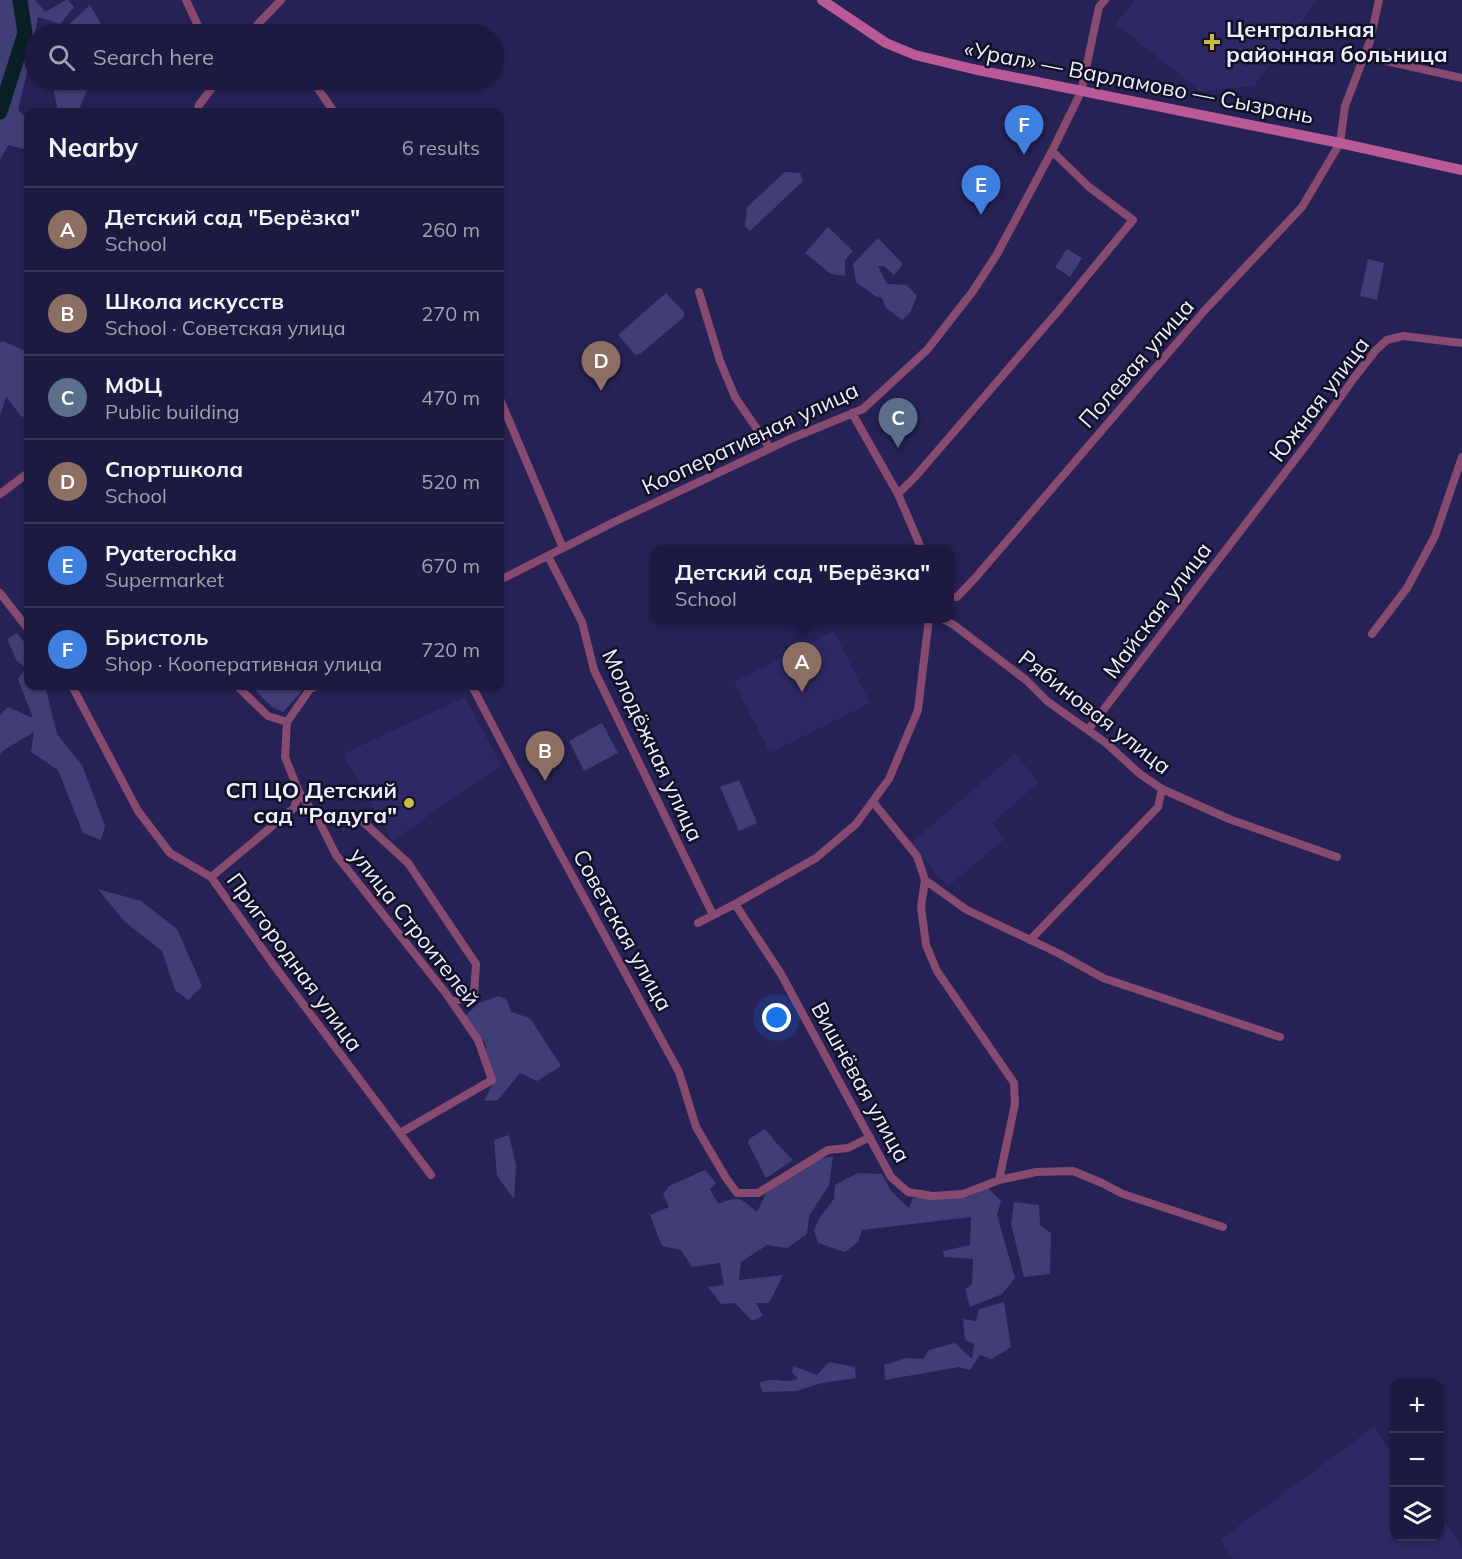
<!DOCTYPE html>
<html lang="en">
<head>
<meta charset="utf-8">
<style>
  body { margin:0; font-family:Mulish,sans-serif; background:#252347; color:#f1f3f6 }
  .controls { position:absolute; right:18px; bottom:18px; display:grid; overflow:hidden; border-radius:12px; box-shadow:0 2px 4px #0004 }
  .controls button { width:54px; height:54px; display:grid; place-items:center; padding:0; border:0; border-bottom:2px solid #3a3859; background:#1c1a40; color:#f1f3f6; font:30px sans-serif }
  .you { position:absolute; left:777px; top:1018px; width:21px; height:21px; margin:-15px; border:4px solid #fff; border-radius:50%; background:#1a73e8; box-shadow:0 0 0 9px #1a73e833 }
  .badge { display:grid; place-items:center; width:39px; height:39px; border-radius:50%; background:#c9bb3b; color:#fff; font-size:20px; font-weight:700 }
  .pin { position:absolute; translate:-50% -50px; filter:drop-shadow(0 2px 3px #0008) }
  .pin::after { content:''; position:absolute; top:32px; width:21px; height:18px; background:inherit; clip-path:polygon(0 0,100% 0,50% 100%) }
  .popup { position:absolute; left:651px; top:545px; width:303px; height:78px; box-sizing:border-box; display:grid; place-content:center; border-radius:12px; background:#1c1a40; filter:drop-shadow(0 2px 4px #0005); font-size:20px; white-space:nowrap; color:#a0a1b1 }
  .popup b { font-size:22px; color:#f1f3f6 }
  .popup::after { content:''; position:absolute; left:50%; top:100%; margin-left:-12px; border:12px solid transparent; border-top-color:#1c1a40 }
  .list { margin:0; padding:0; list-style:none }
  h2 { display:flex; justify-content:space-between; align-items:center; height:78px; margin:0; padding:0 24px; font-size:26px }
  h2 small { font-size:20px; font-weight:400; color:#a0a1b1 }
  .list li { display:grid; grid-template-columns:39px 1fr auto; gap:18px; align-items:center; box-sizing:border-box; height:84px; padding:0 24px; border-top:2px solid #3a3859 }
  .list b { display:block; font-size:22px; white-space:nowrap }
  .list p { margin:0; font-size:20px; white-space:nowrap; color:#a0a1b1 }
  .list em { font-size:20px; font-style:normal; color:#a0a1b1 }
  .icon { flex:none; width:33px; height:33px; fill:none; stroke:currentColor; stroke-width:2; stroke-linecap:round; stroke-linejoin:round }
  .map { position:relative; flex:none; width:1462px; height:1559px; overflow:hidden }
  .search { position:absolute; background:#1c1a40; box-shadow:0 2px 4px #0004; left:24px; top:24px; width:480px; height:66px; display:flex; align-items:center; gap:15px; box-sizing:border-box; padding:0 21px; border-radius:33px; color:#a0a1b1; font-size:22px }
  .panel { position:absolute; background:#1c1a40; box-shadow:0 2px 4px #0004; left:24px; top:108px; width:480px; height:582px; border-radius:12px }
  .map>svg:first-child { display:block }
  .built { fill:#2e2964 }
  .green { fill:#413e77 }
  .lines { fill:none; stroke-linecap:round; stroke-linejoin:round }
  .river { stroke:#091f26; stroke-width:15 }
  .minor { stroke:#874b71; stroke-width:8 }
  .secondary { stroke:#ba5998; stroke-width:10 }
  .poi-dot { fill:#c9bb3b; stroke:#111027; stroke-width:2 }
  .labels { text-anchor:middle; stroke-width:5; stroke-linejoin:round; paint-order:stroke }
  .poi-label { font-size:22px; font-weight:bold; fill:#eeeffc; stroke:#111027; text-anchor:start }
  .street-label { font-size:22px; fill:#eeeffc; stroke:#111027 }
</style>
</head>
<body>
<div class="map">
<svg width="1462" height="1559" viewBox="0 0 1462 1559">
  <rect width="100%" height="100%" fill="#262256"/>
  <path class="built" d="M1134,0H1317L1254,86L1200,91L1116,24Z
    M834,631L870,703L770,753L734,682Z
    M465,697L501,765L392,841L343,754Z
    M1015,754L1039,782L992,823L1005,839L947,887L911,843Z
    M1374,1427L1394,1455V1536H1440V1516L1462,1547V1559H1234L1220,1540Z"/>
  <path class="green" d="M0,0H35L45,12L66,0H68L74,7L60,24L38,17L31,55L18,110L28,120V150L8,145L0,160Z
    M90,5L107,34H64V29Z
    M56,80H83L87,90L80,107L84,112H58L53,86Z
    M785,172L800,173L803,181L750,231L745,226L747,207Z
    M828,227L853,251L845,260V276L831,274L805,253Z
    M878,238L903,264L894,275L884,266H878L887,284L907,285L917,296L910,313L902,320L886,308L882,298L875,296L856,282L853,264Z
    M1067,249L1082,258L1070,277L1055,267Z
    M1368,259L1384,263L1377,300L1360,296Z
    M666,293L684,312V317L640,354L635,355L619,336V334Z
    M3,341L28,352V419L21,416L6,397L0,416V342Z
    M17,633L28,647V686H45L57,734L82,765L105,826L101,840L83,833L58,770L31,752L34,732L4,750L0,754V715L8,707L33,718L18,679L26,668L17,661L7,639Z
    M251,686H280L281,687L284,686H299L301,692L283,712L272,707Z
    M602,723L618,753L584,771L569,741Z
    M739,780L757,823L739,831L720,787Z
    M98,889L141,901L177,929L202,986L188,1000L175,990L162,951L125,922Z
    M499,996L507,1000L511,1012L530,1018L561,1066L537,1081L520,1073L498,1100L484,1101L493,1083L485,1043L465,1016L479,1003Z
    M765,1129L778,1145L793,1160L766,1178L748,1143L749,1139Z
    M509,1135L516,1165L514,1199L497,1176L494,1140Z
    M833,1156L829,1185L809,1216L807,1234L787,1248L767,1245L741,1262L739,1280L783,1275L769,1303H756L763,1316L752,1321L735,1303L721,1304L708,1287L724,1285L720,1263L692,1267L681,1250L662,1246L650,1215L669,1207L663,1194L669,1186L705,1170L716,1183L710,1189L718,1204C739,1195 741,1198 757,1212L767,1191L814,1161Z
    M858,1173L882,1174L891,1191L909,1208L913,1198H966L988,1188L1001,1201L997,1215L1015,1278L1002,1294L970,1307L965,1289L972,1284L973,1259L944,1257L943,1251L970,1245L971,1217L862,1230L858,1242L845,1252L818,1243L814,1230L820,1217L834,1199L835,1185Z
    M1014,1202L1039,1205L1040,1225L1051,1233L1050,1274L1024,1277L1011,1224Z
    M1004,1302L1011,1347L992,1359L980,1355L970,1370L959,1367L885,1380L884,1365L906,1358L923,1359L929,1350L955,1343L972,1359L974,1344L965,1340L963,1319L976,1321L979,1309Z
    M829,1362L855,1367L856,1378L822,1383L796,1391L763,1392L759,1383C774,1376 785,1384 798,1379L792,1372L793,1366L817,1375Z"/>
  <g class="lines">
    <path class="river" d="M0,112L25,33L20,0"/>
    <path class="minor" d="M186,0L202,34
      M257,25L266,34
      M250,34L257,25L281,0
      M1364,56L1462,78
      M312,80L334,112
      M197,112L199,105L218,80
      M699,292L720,361L735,397L770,448
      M500,399L563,548
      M852,413L898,494L922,550
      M0,494L28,473
      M898,494L915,477L1059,310L1133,220L1089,187L1052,151
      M548,556L582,622L594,670L713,915
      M500,580L614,522L790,439L863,409L927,350L973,291L997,254L1052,151L1081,92L1099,7L1105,0
      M0,593L28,629
      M949,597H957L976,577L1205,310L1302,207L1340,143L1345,106L1370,41L1379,0
      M941,618L954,625L1026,680L1047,701L1106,743L1140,774L1162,789L1229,819L1337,857
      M1372,634L1407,588L1435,536L1462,457
      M72,686L138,811L170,853L211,877L273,964L431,1175
      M237,686L268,716L287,722L285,757L299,792L319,821L336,855L445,992L478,1040L492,1080L400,1133
      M472,686L550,835L679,1072L696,1127L726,1178L737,1193H758L828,1150L848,1148L870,1137
      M287,722L310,689L317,686
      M1088,730L1313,436L1354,378L1376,350L1387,340L1403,336L1462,343
      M873,802L917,856L925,880L967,910L1058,953L1103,978L1280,1037
      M319,821L360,819L408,863L476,964L474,995L452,1002
      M211,877L294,808L299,792
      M925,880L921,907L926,945L937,971L1014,1083L1015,1104L999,1180
      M735,904L781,974L891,1177L908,1192L932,1196L963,1194L999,1180L1036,1172L1073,1171L1102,1183L1123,1194L1223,1227
      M698,923L735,904L816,858L856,824L889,779L918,710L929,618
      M1030,940L1158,807L1162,789"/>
    <path class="secondary" d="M822,0L886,43L915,55L973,69L1340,143L1462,170"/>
  </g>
  <g class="poi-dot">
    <path d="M1209 33h6v6h6v6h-6v6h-6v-6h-6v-6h6z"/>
    <circle cx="409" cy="803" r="6"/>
  </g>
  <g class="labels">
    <g class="poi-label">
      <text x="1226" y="37">Центральная<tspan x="1226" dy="25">районная больница</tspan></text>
      <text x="397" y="798" text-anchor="end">СП ЦО Детский<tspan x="397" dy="25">сад "Радуга"</tspan></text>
    </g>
    <g class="street-label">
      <text transform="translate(1139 82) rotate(11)" y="8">«Урал» — Варламово — Сызрань</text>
      <text transform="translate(1136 363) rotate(-49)" y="8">Полевая улица</text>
      <text transform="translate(1319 399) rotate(-53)" y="8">Южная улица</text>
      <text transform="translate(750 438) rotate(-25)" y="8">Кооперативная улица</text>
      <text transform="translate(1157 610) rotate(-53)" y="8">Майская улица</text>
      <text transform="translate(1095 712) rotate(38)" y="8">Рябиновая улица</text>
      <text transform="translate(653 745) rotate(65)" y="8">Молодёжная улица</text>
      <text transform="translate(415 927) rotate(52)" y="8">улица Строителей</text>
      <text transform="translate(623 930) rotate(61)" y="8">Советская улица</text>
      <text transform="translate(295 962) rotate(54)" y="8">Пригородная улица</text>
      <text transform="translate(861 1082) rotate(61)" y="8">Вишнёвая улица</text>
    </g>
  </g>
</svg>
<div class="controls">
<button>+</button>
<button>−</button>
<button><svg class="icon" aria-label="layers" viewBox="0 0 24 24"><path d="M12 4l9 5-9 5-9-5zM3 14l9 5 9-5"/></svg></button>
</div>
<div class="you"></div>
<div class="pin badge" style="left:802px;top:692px;background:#8d6e63">A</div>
<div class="popup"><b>Детский сад &quot;Берёзка&quot;</b>School</div>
<div class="pin badge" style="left:545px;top:781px;background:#8d6e63">B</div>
<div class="pin badge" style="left:898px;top:448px;background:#5c6f8a">C</div>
<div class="pin badge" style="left:601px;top:391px;background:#8d6e63">D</div>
<div class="pin badge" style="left:981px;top:215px;background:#3f7fe0">E</div>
<div class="pin badge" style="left:1024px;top:155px;background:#3f7fe0">F</div>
<div class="search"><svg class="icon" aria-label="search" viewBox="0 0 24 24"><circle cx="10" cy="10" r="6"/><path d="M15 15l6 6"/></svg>Search here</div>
<section class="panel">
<h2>Nearby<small>6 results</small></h2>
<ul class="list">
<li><span class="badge" style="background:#8d6e63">A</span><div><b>Детский сад &quot;Берёзка&quot;</b><p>School</p></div><em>260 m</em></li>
<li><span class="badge" style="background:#8d6e63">B</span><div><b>Школа искусств</b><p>School · Советская улица</p></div><em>270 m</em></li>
<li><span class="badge" style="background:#5c6f8a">C</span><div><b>МФЦ</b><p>Public building</p></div><em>470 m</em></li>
<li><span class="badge" style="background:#8d6e63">D</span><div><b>Спортшкола</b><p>School</p></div><em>520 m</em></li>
<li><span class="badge" style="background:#3f7fe0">E</span><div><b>Pyaterochka</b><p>Supermarket</p></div><em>670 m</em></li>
<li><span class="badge" style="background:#3f7fe0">F</span><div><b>Бристоль</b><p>Shop · Кооперативная улица</p></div><em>720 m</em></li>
</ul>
</section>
</div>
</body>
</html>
